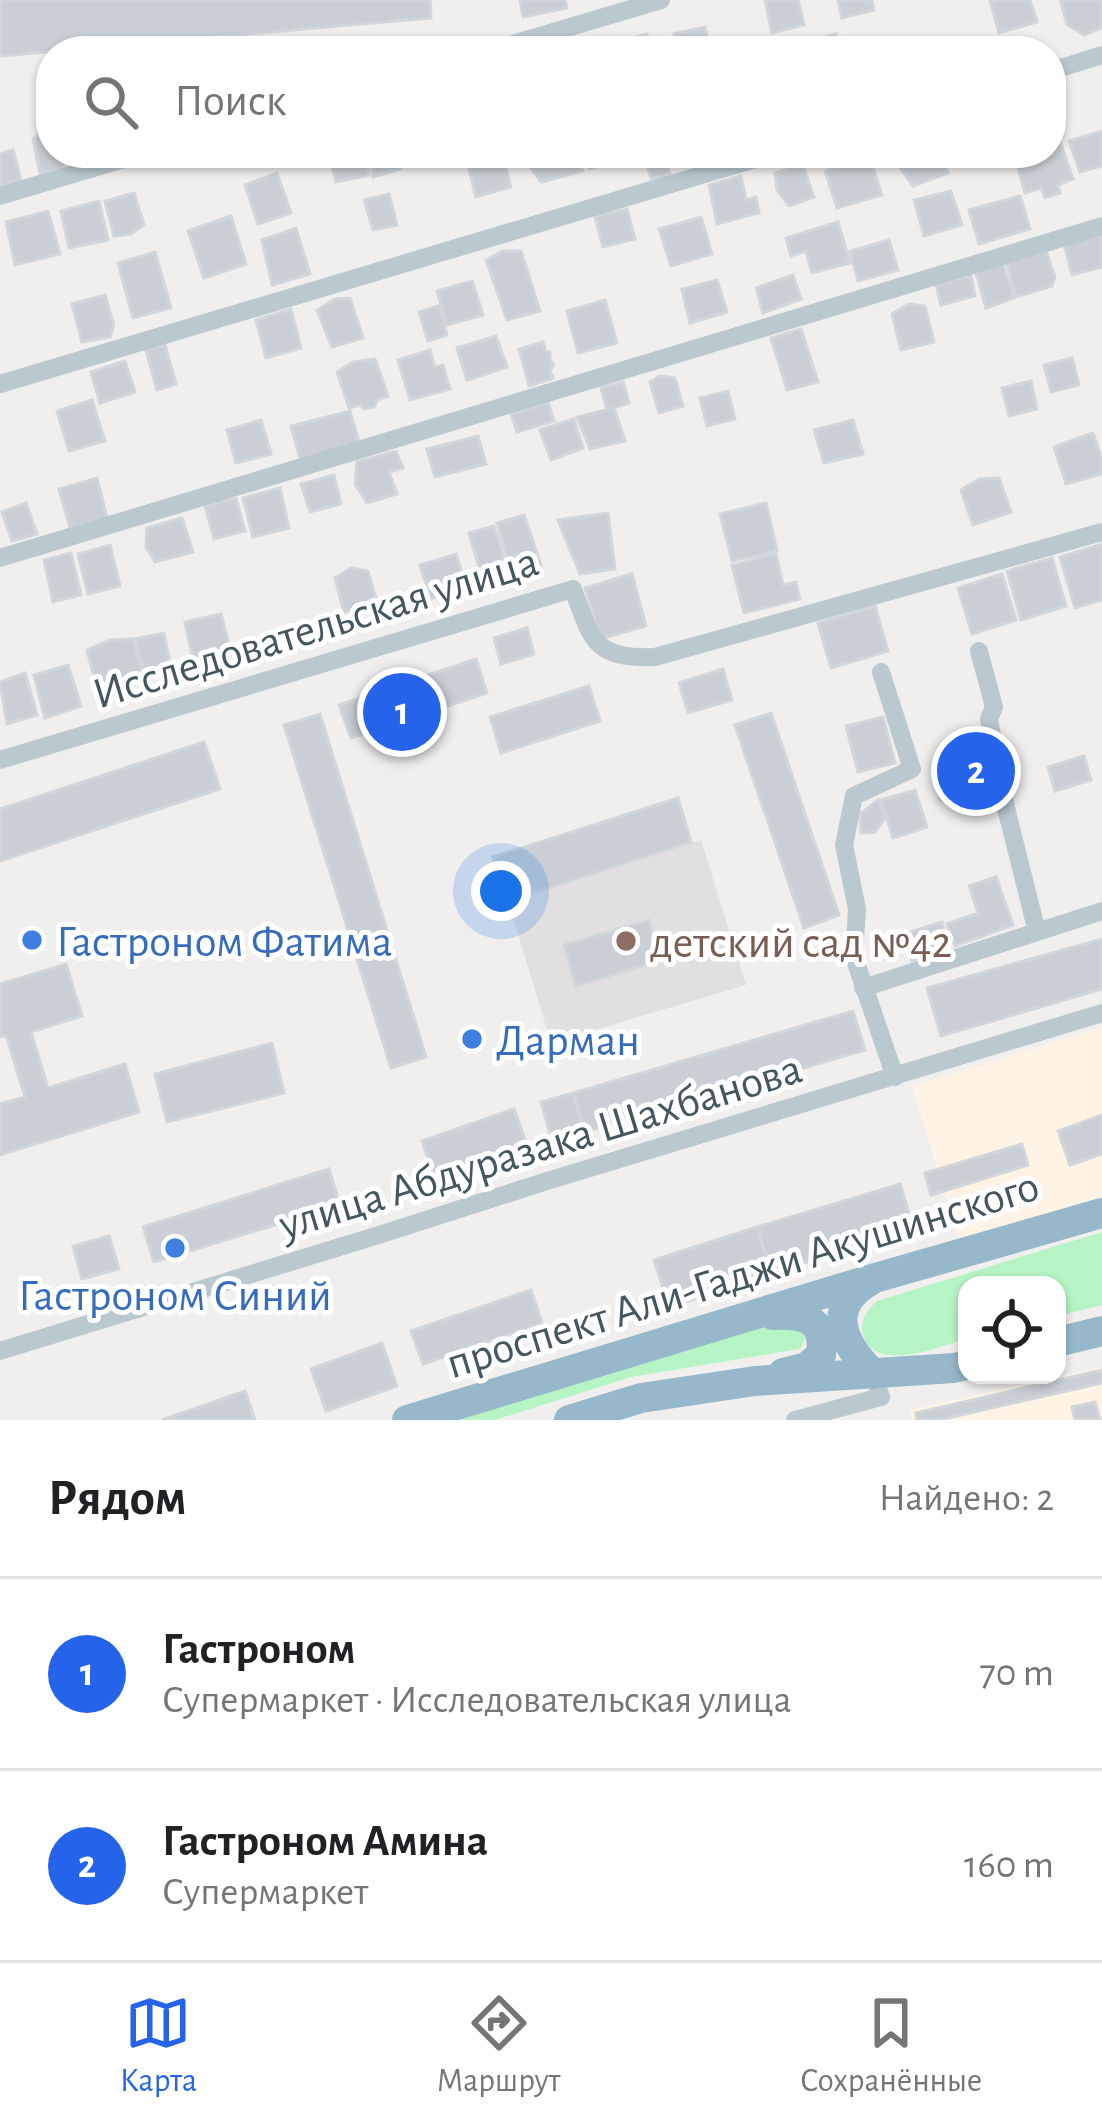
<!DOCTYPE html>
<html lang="ru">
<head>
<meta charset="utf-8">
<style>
  body { margin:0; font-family:"Alegreya Sans",sans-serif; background:#f6f6f6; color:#202124 }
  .controls { position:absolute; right:36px; bottom:36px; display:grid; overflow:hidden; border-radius:24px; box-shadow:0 3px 9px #0004 }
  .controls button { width:108px; height:108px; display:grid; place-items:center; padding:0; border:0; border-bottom:3px solid #e0e0e0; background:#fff; color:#202124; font:60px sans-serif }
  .you { position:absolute; left:501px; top:891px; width:42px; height:42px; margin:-30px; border:9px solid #fff; border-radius:50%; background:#1a73e8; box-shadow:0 0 0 18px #1a73e833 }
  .badge { display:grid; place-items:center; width:78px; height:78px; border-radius:50%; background:#2563eb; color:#fff; font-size:39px; font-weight:700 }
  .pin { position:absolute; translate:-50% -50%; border:6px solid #fff; box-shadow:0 3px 12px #0006 }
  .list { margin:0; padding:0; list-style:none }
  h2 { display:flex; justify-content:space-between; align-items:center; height:156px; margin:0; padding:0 48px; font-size:51px }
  h2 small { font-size:39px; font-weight:400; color:#757577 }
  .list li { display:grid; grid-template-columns:78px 1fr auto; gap:36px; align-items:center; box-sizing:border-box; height:192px; padding:0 48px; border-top:3px solid #e0e0e0 }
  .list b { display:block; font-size:45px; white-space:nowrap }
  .list p { margin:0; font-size:39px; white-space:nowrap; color:#757577 }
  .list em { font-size:39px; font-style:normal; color:#757577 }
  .icon { flex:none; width:66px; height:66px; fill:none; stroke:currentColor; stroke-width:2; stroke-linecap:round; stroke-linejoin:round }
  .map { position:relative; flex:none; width:1102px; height:1420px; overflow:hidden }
  .search { position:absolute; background:#fff; box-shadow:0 3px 9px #0004; left:36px; right:36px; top:36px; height:132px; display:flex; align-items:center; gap:30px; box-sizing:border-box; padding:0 42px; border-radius:48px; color:#757577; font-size:45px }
  .sheet { height:540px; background:#fff }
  nav { display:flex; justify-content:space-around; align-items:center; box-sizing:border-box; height:168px; border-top:3px solid #e0e0e0; background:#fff; font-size:33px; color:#757577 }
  nav a { display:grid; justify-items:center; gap:6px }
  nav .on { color:#2563eb }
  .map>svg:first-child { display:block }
  .commercial { fill:#fef3e5 }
  .education { fill:#e2dfe1 }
  .green { fill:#b7f4c5 }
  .building { fill:#c9cfd4; stroke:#d1d6db; stroke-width:3 }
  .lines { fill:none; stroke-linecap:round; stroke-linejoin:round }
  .minor { stroke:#bac9cf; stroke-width:18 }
  .trunk { stroke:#96b8ca; stroke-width:30 }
  .shop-dot { fill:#3f7fe0; stroke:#fff; stroke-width:4.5 }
  .education-dot { fill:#8d6e63; stroke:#fff; stroke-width:4.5 }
  .labels { text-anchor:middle; stroke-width:10; stroke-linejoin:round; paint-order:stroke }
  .street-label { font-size:45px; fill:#44565e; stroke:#fff }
  .shop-label { font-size:45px; fill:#366cbe; stroke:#fff; text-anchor:start }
  .education-label { font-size:45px; fill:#785e54; stroke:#fff; text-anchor:start }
</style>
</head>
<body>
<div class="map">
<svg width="1102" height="1420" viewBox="0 0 1102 1420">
  <rect width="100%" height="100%" fill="#f1eeee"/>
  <path class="commercial" d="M1102,1027V1197L960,1244L912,1086Z
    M1102,1367V1420H912L910,1410Z"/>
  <path class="education" d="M701,840L746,985L551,1043L508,901Z"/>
  <path class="green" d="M1102,1232V1305L1057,1316V1285H967V1339C940,1346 874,1375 863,1334C859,1320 868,1310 877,1301Z
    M774,1322L803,1331L805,1339L800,1349L631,1377L495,1420H457Z"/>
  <path class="building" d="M0,0H430L431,18L0,56Z
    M520,0H565L567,8L523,17Z
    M765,0H798L804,25L772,33Z
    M838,0H872L874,10L842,18Z
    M990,0H1030L1037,22L999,33Z
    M1060,0H1102V28L1084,35L1067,24Z
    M705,27L711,51H678L674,34Z
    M647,34L651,51H623L620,41Z
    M836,34L840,51H775L774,50Z
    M42,131L51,133V153H60L64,169L40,174L33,139Z
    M1102,131V166L1080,172L1069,141Z
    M1058,136L1073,179L1058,185L1060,193L1045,198L1041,188L1025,193L1014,153H1051V139Z
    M13,150L21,180L0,186V154Z
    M336,153H364L369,175L336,182L329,155Z
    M368,153H397L400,169L373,177Z
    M482,153H502L511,187L476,197L466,158Z
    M530,153H577L583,171L541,182L528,164Z
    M584,153H617L620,161L589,169Z
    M644,153H667L665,154L670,174L651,179Z
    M898,153H942L948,173L913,186L899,166Z
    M870,158L882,195L837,208L825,171Z
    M803,165L814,197L789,206L777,190L775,173Z
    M277,173L291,213L258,224L245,185Z
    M741,176L746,200L756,197L759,213L717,224L709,185Z
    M951,191L962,225L924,236L914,200Z
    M134,193L144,225L131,234L114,236L105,201Z
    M389,194L397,225L373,230L364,200Z
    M1020,196L1030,229L979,244L969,210Z
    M99,201L108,240L69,248L61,211Z
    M627,209L635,239L603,247L595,217Z
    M48,211L60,254L15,265L6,222Z
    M231,216L246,264L204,278L188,231Z
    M701,217L712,254L671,266L659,229Z
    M838,222L850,263L812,273L806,251L791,256L786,238Z
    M296,228L310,274L272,285L262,240Z
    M1102,232V267L1072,275L1064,243Z
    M889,240L898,270L858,281L850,251Z
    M503,251H521L540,311L507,320L486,260Z
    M1046,251L1055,277L1052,286L1016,297L1007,263Z
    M155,252L171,308L133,318L118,263Z
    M1002,261L1014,298L986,308L975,270Z
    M793,275L801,299L763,313L756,288Z
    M971,275L975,296L941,305L936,285Z
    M717,280L727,312L690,323L682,289Z
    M472,281L483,315L447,325L437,291Z
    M105,295L114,325L110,337L82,342L72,304Z
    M350,298L363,338L332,347L317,310L335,299Z
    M605,300L617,343L578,353L567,311Z
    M909,304L925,306L934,342L901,350L892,314Z
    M439,306L447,335L428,341L419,312Z
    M291,309L301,348L266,358L256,320Z
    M801,329L818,382L787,390L771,338Z
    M496,336L507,367L467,380L457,348Z
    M543,342L546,352H550V360L554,365L550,370L553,378L529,386L519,349Z
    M165,345L176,384L157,390L146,350Z
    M430,350L435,367L443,365L450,389L410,400L398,360Z
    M1072,358L1079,385L1051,392L1044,365Z
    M375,359L388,396L377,400L374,407L364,409L360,405L349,408L337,372L353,362Z
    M125,361L135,392L100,403L91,372Z
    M660,376L675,378L683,406L659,413L650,382Z
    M1031,381L1037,409L1009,416L1002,388Z
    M623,382L629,403L607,410L601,388Z
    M728,391L735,419L707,426L700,398Z
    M92,400L105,441L69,451L57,411Z
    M548,402L554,421L517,432L511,414Z
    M614,408L625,441L590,449L577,417Z
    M350,411L360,445L301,462L291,426Z
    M574,419L583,448L551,460L540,430Z
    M261,420L271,454L236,463L227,430Z
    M853,420L863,454L824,463L814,430Z
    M1093,433L1102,459V474L1066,484L1054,447Z
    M478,436L486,464L435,477L427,449Z
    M396,451L403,468L389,472L397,494L367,503L355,484L357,462Z
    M334,475L341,504L310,512L301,484Z
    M97,478L107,518L70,528L59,489Z
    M999,478L1011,512L973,525L961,490L979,479Z
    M280,488L289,528L253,537L243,498Z
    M236,498L245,531L214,539L205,506Z
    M26,503L37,534L12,541L2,512Z
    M766,503L777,551L732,561L720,514Z
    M608,513L615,569L580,574L558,520Z
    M524,515L542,568L513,576L497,523Z
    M182,518L193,552L155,562L146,547L147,528Z
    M494,526L508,570L482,577L469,533Z
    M1102,544V600L1075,608L1060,557Z
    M110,545L120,586L88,594L78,554Z
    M71,553L81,595L53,602L44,560Z
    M456,554L467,588L431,599L420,565Z
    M776,554L783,585L796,582L800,599L744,613L732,565Z
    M1052,558L1066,606L1021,620L1007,571Z
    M351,568L368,571L377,602L344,612L335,578Z
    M632,574L646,626L600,639L585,588Z
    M1002,574L1016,620L972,634L958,588Z
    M875,606L888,651L831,668L818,623Z
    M221,614L232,656L194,665L185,622Z
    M527,628L534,654L501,664L494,638Z
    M164,633L170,663L144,669L135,639Z
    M133,639L144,679L98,691L87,650L110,640Z
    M476,659L487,693L351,738L339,705Z
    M68,665L81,706L45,718L34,675Z
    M723,669L732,700L688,713L679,683Z
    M25,673L37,715L7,724L0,682Z
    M589,686L600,721L501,753L490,717Z
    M771,713L839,915L804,928L735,725Z
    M320,714L426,1057L391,1068L284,725Z
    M883,717L895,763L858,772L846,726Z
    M204,742L220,789L0,861V809Z
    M1084,756L1091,780L1055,791L1048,767Z
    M974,757L982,789L940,800L932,768Z
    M915,790L927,827L893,838L881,800Z
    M678,798L691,842L508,901L493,857Z
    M878,800L885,818L875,832L861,833L860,814Z
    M996,877L1013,925L955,946L947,924L978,913L969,886Z
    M649,920L661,960L576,986L564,945Z
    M942,922L949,949L912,961L904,934Z
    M1102,939V989L941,1036L927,988Z
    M66,964L82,1016L31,1032L48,1088L125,1064L139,1112L0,1155V1104L25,1097L6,1035L0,1037V984Z
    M853,1011L865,1050L585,1132L573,1093Z
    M272,1043L284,1093L167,1122L155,1074Z
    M573,1093L584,1128L551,1138L541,1102Z
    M514,1109L529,1150L436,1182L422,1141Z
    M1102,1115V1154L1070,1165L1058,1131Z
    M1022,1144L1028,1165L931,1195L925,1173Z
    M329,1169L340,1205L154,1262L143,1227Z
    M900,1184L914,1229L771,1273L757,1227Z
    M757,1227L772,1274L669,1307L654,1260Z
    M109,1236L119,1269L82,1279L73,1246Z
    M531,1290L542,1323L423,1364L411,1331Z
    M382,1343L397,1386L326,1411L311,1369Z
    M1102,1370V1383L939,1420H917L916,1413Z
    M245,1391L255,1420H162Z
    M1095,1402L1100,1420H1075L1072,1407Z"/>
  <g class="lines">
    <path class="minor" d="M489,51L661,0
      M1051,71L1102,55
      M0,196L144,153
      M0,384L775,153
      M0,558L1102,226
      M979,651L994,707L989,719L1006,808L1037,932
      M881,672L912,769L854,796L844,845L857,909L854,957L895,1077
      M0,760L573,589C592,641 594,659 655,657L1102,532
      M863,988L1102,911
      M0,1351L382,1234L547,1181L1102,1013
      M795,1420L881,1397L873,1374"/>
    <path class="trunk" d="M870,1281C824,1307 843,1344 873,1374
      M773,1315C804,1313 826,1319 821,1355L807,1367L783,1373
      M1057,1342L1102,1331
      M407,1420L875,1278L1102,1213
      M569,1420L641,1398L755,1381L954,1368L967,1365"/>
  </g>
  <g class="shop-dot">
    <circle cx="32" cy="940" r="12"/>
    <circle cx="472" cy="1039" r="12"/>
    <circle cx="175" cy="1248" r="12"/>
  </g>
  <circle class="education-dot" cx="626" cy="941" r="12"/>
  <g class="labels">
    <g class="street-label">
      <text transform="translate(315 626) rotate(-17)" y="16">Исследовательская улица</text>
      <text transform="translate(540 1145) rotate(-17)" y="16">улица Абдуразака Шахбанова</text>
      <text transform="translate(742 1273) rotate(-17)" y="16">проспект Али-Гаджи Акушинского</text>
    </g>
    <g class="shop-label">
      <text x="56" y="956">Гастроном Фатима</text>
      <text x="496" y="1055">Дарман</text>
      <text x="175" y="1310" text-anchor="middle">Гастроном Синий</text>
    </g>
    <g class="education-label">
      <text x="650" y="957">детский сад №42</text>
    </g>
  </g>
</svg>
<div class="controls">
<button><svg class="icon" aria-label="locate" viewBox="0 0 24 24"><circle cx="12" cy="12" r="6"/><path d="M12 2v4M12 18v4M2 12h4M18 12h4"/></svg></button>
</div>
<div class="you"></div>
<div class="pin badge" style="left:402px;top:712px">1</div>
<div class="pin badge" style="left:976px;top:771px">2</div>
<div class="search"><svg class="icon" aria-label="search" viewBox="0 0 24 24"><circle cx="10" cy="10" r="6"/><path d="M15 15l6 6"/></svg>Поиск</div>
</div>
<section class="sheet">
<h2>Рядом<small>Найдено: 2</small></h2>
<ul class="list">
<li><span class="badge">1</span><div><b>Гастроном</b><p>Супермаркет · Исследовательская улица</p></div><em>70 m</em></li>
<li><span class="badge">2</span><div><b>Гастроном Амина</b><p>Супермаркет</p></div><em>160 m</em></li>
</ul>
</section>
<nav>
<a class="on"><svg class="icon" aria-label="map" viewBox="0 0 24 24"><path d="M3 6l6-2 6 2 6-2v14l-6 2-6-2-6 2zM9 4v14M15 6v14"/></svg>Карта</a>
<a><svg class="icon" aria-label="directions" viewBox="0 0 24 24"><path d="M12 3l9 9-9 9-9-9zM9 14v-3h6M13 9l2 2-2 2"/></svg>Маршрут</a>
<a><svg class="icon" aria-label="saved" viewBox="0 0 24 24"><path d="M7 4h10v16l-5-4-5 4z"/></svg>Сохранённые</a>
</nav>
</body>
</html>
